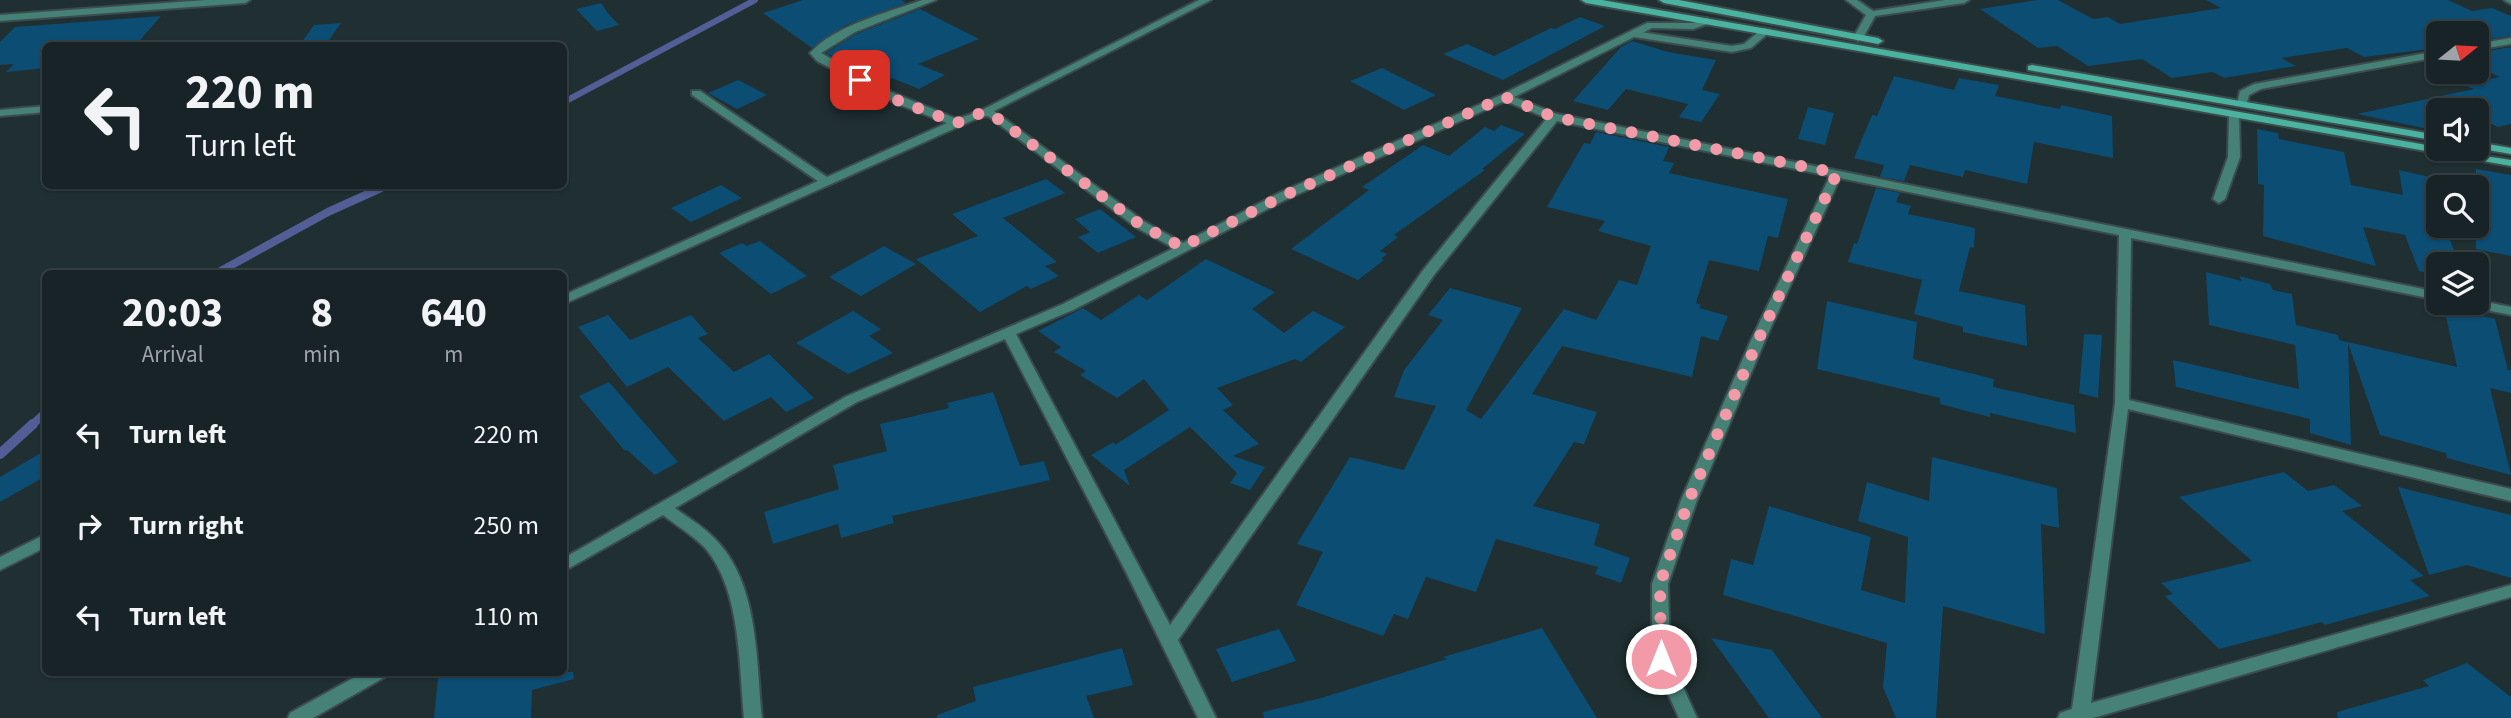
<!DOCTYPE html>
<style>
:root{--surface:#172326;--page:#202b2e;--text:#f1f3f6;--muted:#9ea4a7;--line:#364043}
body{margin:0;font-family:"Source Sans 3",sans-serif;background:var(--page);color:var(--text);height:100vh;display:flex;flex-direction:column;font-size:26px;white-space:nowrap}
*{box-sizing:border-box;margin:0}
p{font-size:23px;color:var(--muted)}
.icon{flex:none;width:38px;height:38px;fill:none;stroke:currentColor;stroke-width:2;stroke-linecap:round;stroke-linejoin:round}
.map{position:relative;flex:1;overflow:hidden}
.panel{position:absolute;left:42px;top:270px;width:525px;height:406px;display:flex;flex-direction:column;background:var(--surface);border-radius:10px;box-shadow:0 2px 5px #0004,0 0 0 2px var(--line)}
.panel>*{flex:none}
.banner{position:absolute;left:42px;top:42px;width:525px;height:147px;border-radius:10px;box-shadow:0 2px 5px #0004,0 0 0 2px var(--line);background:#172326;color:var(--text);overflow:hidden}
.needle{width:46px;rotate:72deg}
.controls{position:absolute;left:2426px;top:21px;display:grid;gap:14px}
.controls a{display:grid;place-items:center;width:63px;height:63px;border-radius:10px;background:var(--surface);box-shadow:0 2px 5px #0004,0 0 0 2px var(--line);font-size:35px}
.pin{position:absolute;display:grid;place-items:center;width:60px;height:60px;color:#fff;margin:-30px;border-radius:14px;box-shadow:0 4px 10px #0006}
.me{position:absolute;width:77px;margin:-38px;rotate:0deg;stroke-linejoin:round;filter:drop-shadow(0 0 5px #0008)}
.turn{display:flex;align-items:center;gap:24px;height:147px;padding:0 28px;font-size:32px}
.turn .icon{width:91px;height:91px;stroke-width:2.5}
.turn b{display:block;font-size:49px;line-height:60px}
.eta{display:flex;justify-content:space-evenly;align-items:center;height:119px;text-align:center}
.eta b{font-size:42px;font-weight:700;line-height:49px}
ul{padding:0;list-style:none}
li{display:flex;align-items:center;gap:21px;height:91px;padding:0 28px}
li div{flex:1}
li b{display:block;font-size:26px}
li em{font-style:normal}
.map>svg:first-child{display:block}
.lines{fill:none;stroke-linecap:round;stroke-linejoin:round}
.stream-far2{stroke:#525e95;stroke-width:6}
.stream-far1{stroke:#525e95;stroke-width:8}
.stream{stroke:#525e95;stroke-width:10}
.building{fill:#0c4d74}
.lane-casing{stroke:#3c4b4e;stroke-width:4}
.street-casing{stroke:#3c4b4e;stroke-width:4}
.secondary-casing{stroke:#3c4b4e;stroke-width:4}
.lane{fill:#458275;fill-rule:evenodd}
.street{fill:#458275;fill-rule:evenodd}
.secondary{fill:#4ab39f;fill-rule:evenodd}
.route{stroke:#f39aa9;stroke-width:12;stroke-dasharray:0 21.6}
</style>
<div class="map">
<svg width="2511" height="718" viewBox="0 0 2511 718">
<rect width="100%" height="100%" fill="#1f2f32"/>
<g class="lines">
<g class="stream-far2">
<path d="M564 102 755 0"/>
<path d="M377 190 386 186"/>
</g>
<g class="stream-far1">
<path d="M217 273 328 212 381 188"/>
<path d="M31 426 46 412"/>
</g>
<path class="stream" d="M0 454 33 424"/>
</g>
<g class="building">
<path d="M803 0H901L906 3 846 25 812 48 763 13Z"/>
<path d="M2038 0H2058L2093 19 2108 17 2120 24 2221 8 2206 0H2448L2472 11 2492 8 2511 16V36L2476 41V33H2438V48L2364 57 2347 48 2281 58 2296 66 2224 78 2213 72 2172 78 2142 59 2088 66 2057 46 2038 48 1980 9Z"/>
<path d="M601 3 608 13 619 25 597 31 576 9Z"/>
<path d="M920 9 979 39 918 64 945 75 919 89 892 78 886 81 826 53 856 34Z"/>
<path d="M161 16 135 46H46V68L6 72 14 64 0 65V42L15 27Z"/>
<path d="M1580 17 1605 26 1503 80 1443 54 1467 44 1494 56 1551 28 1555 29Z"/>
<path d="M341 23 325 46H299L314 25Z"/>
<path d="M1632 41 1668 52 1716 60 1702 90 1720 94 1701 122 1679 117 1688 104 1626 89 1608 110 1573 101 1621 47Z"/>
<path d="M2511 47V124L2498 127 2476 117V110H2463L2438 98V131L2357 114 2474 89 2464 85 2500 77 2476 66V53Z"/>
<path d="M1382 68 1436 95 1404 110 1350 81Z"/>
<path d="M1894 76 1954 90 1959 78 1999 85 1995 96 2060 109 2061 105 2112 116 2113 158 2034 142 2027 184 1965 170 1963 177 1910 165 1904 181 1880 177 1884 165 1854 158 1872 115 1877 116Z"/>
<path d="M738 80 767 95 737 109 708 93Z"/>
<path d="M1808 107 1834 113 1825 145 1798 139Z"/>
<path d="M1501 125 1525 134 1482 169 1485 170 1394 235 1398 237 1380 251 1387 254 1381 259 1384 260 1358 280 1291 249 1369 190 1362 187 1423 145 1449 156 1485 127 1494 131Z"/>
<path d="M2257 129 2278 133 2279 139 2344 152 2351 185 2403 195 2399 170 2438 179V226H2444L2460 264H2438V275L2419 271 2405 235 2363 227 2376 266 2263 236 2264 185 2258 184Z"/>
<path d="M1596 132 1669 147 1663 161 1674 163 1669 173 1788 199 1778 238 1768 236 1759 271 1709 260 1696 303 1701 305 1699 308 1728 316 1718 341 1701 336 1692 377 1562 346 1532 394 1597 412 1584 444 1574 442 1533 506 1600 524 1594 545 1630 558 1621 583 1595 574 1598 567 1496 539 1476 592 1426 577 1408 619 1394 614 1383 636 1296 605 1323 552 1297 544 1350 457 1404 470 1436 406 1394 397 1404 370 1443 320 1428 315 1450 288 1522 308 1466 410 1481 419 1564 309 1596 320 1619 280 1637 285 1651 246 1598 231 1605 221 1547 207 1584 143 1590 144Z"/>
<path d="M2476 169 2511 175V256L2476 249Z"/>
<path d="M1046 179 1065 193 1003 218 1057 262 1045 266 1059 276 1031 289 1027 286 980 312 916 259 978 236 952 214Z"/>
<path d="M721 185 742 198 691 222 671 208Z"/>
<path d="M1876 188 1900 193 1896 202 1911 206 1908 214 1975 228 1974 248 1970 247 1959 291 2025 305 2027 346 1963 332V327L1914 314 1922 280 1848 262 1854 243 1857 244Z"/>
<path d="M1100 209 1136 237 1098 253 1078 237 1090 232 1075 219Z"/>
<path d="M760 241 807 276 771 294 719 253 742 243 747 246Z"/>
<path d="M884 246 916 264 861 296 829 277Z"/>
<path d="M1206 259 1275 292 1252 309 1284 333 1313 311 1345 327 1301 362 1295 359 1217 388 1233 405 1223 410 1259 444 1233 456 1265 467 1250 490 1230 483 1237 473 1190 427 1124 470 1130 486 1091 455 1114 442 1115 445 1169 410 1144 379 1117 398 1080 375 1086 371 1054 352 1061 347 1038 331 1083 308 1101 320 1139 295 1147 300Z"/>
<path d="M2206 272 2242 281 2239 276 2270 284 2273 290 2292 294 2296 325 2338 335 2339 340 2457 367 2444 307 2495 319 2508 370H2511V393L2490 388 2511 475 2447 458 2446 453 2380 435 2348 343 2351 445 2310 433V419L2176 387 2173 360 2299 389 2295 345 2209 325Z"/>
<path d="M1827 301 1917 322 1913 359 1994 379 1993 387 2074 405 2076 433 1990 413V417L1940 404V398L1817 369Z"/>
<path d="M853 311 881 329 869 336 893 353 848 374 796 343Z"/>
<path d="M608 315 630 340 691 315 708 334 698 338 734 372 769 354 814 398 786 412 771 397 724 421 668 367 627 387 578 327Z"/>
<path d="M2084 334 2102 335 2098 398 2079 393Z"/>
<path d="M609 382 678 462 655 475 627 450 625 451 579 396Z"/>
<path d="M993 392 1020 466 1044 461 1050 480 892 516 894 523 841 538 838 524 773 544 764 512 839 489 833 465 887 451 880 424 949 408 947 403Z"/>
<path d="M46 450V476L0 502V477Z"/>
<path d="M1932 457 2057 488 2059 528 2041 524 2045 634 1943 606 1936 718H1896L1883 687 1887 643 1723 595 1731 559 1753 565 1769 506 1871 537 1861 590 1905 603 1908 537 1858 521 1867 482 1929 501Z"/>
<path d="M2284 472 2308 491 2334 485 2362 506 2342 511 2424 576 2410 580 2430 596 2325 625 2322 622 2219 649 2165 596 2173 594 2161 583 2252 561 2179 497Z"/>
<path d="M2398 487 2511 515V578L2467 565 2429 575Z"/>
<path d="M1542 628 1597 718H1264L1263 712 1321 698 1447 659 1443 657Z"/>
<path d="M1279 629 1296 661 1232 682 1216 649Z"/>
<path d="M1711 638 1772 650 1822 718H1769Z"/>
<path d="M1122 648 1133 685 1086 696 1094 718H937V715L976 701 973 687Z"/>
<path d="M2467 663 2511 697V718H2338L2337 712 2429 686 2423 680Z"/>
<path d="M459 672H573L574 679 532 690 531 718H434L438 678Z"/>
</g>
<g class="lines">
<g class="lane-casing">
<g id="lane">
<path d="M1763 28 1772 30 1751 48 1732 52 1634 37 1629 34 1634 31 1732 46 1744 44Z"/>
<path d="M2234 111 2239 114 2240 157 2225 199 2219 203 2213 199 2228 157 2229 114Z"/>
</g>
</g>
<g class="street-casing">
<g id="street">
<path d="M206 0H250L245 3 0 21V15Z"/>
<path d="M922 0H936L855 32 821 53 891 92 957 119 980 111 1199 0H1211L994 111 1145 222 1183 243 1279 193 1501 95 1647 23H1693L1707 18 1712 21 1710 23 1693 29 1652 28 1514 97 1557 114 2438 292V300L2131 238 2129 400 2511 489V501L2128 409 2091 703 2511 585V597L2093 718H2058L2060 713 2072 709 2115 403 2119 235 1840 178 1766 338 1697 500 1668 584 1670 658 1697 718H1679L1652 658V584L1681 500 1752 338 1830 176 1557 121 1434 275 1178 640 1216 718H1198L1126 572 1005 339 857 402 675 508C688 518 703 526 714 538 759 582 756 660 762 718H744C739 666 741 591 706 549 694 536 677 526 663 515L564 571V558L847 396 1063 304 1174 248 1137 228 988 116 980 117 564 304V295L818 181 692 95V91H700L827 177 947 123 900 105 817 61 810 53C835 25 887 13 922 0ZM1505 101 1547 118 1424 269 1170 625 1016 334 1073 310 1287 199Z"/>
<path d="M1846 0H1857L1873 11 1945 0H1969L1964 3 1875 16 1863 38 1858 41 1853 38 1866 15Z"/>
<path d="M2504 0H2511V4Z"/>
<path d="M2511 38V44L2476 50V44Z"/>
<path d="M2438 51V57L2261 89 2249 95 2246 106 2242 107 2237 104 2240 91 2254 84Z"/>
<path d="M46 106V112L0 116V110Z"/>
<path d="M2476 300 2511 307V315L2466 306 2464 303H2476Z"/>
<path d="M46 534V547L0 570V557Z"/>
<path d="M364 672H388L385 677 313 718H288L290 713Z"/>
</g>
</g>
<g class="secondary-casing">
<g id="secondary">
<path d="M1581 0H1602L2438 147V149L2511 160V166L1586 3Z"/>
<path d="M1659 0H1679L1878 38 1883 41 1878 44 1664 3Z"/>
<path d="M2032 65 2438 135V141L2028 70V66Z"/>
<path d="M2476 142 2511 148V154L2476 148Z"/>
</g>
</g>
<use href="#lane" class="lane"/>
<use href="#street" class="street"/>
<use href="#secondary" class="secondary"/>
</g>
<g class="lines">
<path class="route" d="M860 80 899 101 957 123 978 114 990 113 1141 225 1182 247 1283 196 1505 97 1554 117 1837 173 1759 338 1689 500 1660 584 1661 659"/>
</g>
</svg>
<div class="controls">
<a><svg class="needle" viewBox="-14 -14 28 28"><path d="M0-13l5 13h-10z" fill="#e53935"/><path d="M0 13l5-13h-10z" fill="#9ea4a7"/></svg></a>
<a><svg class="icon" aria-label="sound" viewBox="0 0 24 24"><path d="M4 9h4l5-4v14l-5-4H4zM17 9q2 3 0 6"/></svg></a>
<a><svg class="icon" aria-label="search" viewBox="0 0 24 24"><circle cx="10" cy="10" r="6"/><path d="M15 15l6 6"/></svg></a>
<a><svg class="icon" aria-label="layers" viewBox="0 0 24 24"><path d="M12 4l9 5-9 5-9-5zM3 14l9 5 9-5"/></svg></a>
</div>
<div class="pin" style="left:860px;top:80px;background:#d93025"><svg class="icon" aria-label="arrive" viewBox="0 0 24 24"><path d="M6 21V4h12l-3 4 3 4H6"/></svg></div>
<svg class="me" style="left:1661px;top:659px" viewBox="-20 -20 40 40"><circle r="17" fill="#f39aa9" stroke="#fff" stroke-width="3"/><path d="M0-11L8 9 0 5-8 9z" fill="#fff"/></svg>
<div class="banner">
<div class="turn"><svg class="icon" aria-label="left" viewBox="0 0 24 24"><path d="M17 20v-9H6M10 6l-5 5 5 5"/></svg><div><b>220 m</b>Turn left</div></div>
</div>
<section class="panel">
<div class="eta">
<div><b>20:03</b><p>Arrival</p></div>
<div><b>8</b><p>min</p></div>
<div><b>640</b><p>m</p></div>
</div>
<ul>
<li><svg class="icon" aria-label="left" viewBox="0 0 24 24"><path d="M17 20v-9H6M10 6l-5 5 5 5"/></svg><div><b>Turn left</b></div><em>220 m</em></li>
<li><svg class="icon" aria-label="right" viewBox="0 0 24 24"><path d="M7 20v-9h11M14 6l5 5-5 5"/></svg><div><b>Turn right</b></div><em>250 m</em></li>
<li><svg class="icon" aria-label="left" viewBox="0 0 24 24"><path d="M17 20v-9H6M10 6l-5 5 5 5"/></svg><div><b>Turn left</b></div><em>110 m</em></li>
</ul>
</section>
</div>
